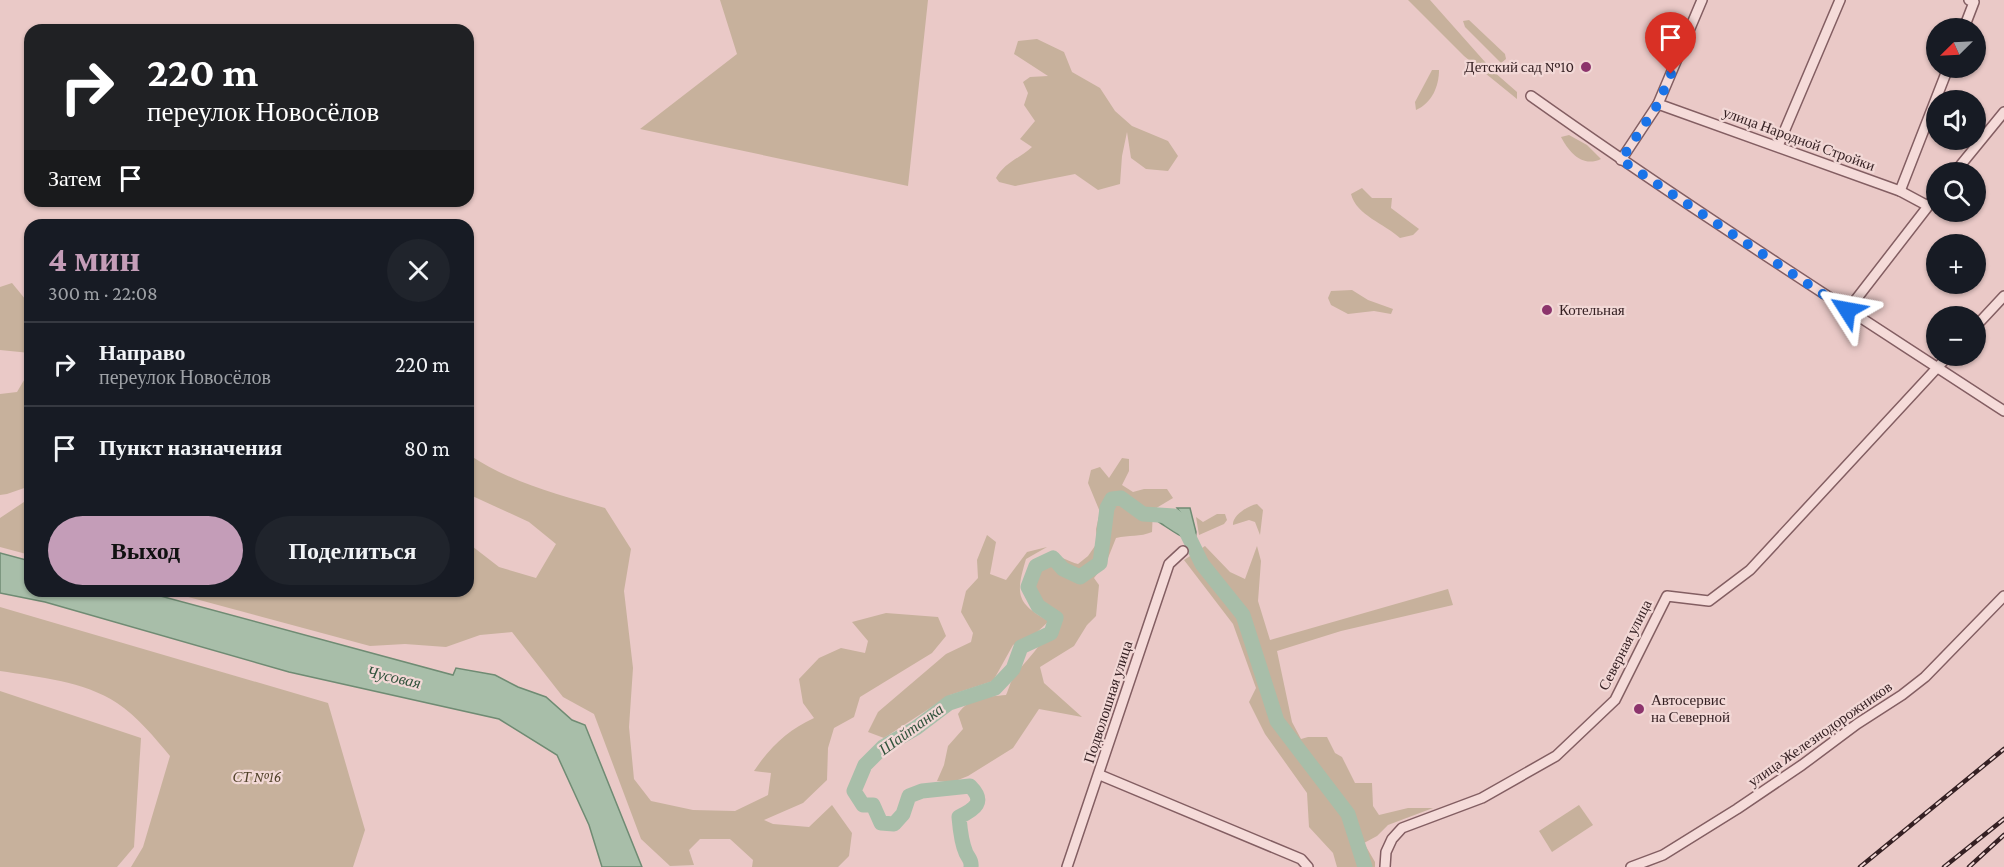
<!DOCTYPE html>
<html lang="ru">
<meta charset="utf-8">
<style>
:root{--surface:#171b24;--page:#20242c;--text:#f1f3f6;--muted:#9ea1a6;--line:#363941;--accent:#c49db8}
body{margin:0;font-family:"Crimson Pro",serif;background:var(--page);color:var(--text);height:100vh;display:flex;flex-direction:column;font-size:22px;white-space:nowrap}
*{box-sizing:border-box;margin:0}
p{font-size:20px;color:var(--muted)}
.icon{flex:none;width:33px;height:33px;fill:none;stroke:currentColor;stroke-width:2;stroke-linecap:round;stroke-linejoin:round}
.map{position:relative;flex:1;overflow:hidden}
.sheet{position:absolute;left:24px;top:219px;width:450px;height:378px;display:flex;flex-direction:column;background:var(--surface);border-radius:18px;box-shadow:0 2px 4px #0004}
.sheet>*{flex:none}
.banner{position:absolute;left:24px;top:24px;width:450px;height:183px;border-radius:18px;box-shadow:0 2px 4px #0004;background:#202124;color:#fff;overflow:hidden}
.needle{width:39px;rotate:246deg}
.fabs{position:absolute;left:1926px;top:18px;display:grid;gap:12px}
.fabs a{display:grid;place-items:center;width:60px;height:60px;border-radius:50%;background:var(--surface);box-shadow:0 2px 4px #0004;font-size:30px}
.pin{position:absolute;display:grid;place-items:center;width:51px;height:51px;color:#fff;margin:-62px -26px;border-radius:50% 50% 50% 0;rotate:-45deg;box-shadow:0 0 6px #0007}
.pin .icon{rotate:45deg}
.me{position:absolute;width:66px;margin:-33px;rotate:304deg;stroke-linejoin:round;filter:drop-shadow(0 0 4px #0008)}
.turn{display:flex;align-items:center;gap:21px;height:126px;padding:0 24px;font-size:27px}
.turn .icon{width:78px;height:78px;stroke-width:2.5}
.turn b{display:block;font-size:42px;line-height:51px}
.then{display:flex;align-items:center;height:57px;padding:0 24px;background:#0003;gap:12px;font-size:22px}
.round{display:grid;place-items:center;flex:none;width:63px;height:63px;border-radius:32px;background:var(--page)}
.overview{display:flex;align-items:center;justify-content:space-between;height:102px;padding:0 24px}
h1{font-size:36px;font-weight:700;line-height:45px;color:var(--accent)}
.primary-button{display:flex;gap:12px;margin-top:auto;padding:12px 24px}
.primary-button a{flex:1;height:69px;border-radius:36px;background:var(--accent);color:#111;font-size:24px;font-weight:700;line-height:69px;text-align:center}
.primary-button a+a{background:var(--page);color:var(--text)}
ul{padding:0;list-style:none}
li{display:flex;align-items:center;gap:18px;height:84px;padding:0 24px;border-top:2px solid var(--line)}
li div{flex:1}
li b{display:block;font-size:22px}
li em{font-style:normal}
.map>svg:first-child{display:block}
.green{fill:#c7b19c}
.water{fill:#a8bea9;stroke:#6f8b73;stroke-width:1.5}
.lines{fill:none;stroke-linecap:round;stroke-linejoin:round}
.river{stroke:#a8bea9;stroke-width:15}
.minor-casing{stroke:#835e62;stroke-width:12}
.minor{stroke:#f5dbd9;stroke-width:9}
.rail-casing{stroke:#352023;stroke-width:4.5}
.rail{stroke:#f2d8d6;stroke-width:2;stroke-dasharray:7;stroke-linecap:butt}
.route{stroke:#1a73e8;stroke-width:10;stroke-dasharray:0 18}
.poi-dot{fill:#8c346c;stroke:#f2d8d6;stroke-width:2}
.labels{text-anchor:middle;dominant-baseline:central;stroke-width:4.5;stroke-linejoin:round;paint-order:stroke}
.poi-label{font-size:15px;fill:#352023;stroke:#f2d8d6;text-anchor:start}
.street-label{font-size:15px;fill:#352023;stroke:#f2d8d6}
.park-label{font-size:15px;font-style:italic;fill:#504129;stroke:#f2d8d6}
.water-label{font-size:16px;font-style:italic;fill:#31533c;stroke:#f2d8d6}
</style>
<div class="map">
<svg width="2004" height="867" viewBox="0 0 2004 867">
<rect width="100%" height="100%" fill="#eac9c7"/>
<g class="green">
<path d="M720 0H928L908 186 640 129 737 54Z"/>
<path d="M1408 0H1430L1493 71 1517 92V99L1464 56Z"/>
<path d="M1469 20 1505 54 1506 59 1501 63 1465 27 1463 21Z"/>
<path d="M1037 39 1064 52 1072 72 1100 88 1115 111 1132 126 1168 141 1178 156 1168 171 1146 169 1131 158 1127 132 1122 156 1120 184 1098 190 1075 174 1015 186 999 182 996 178C1004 163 1020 158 1032 147L1020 139 1035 121 1024 105 1028 93 1023 82 1030 77 1048 76 1014 54 1018 41Z"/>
<path d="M1432 70H1439C1439 86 1432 103 1416 110L1415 102Z"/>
<path d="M1569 135 1587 145 1601 159C1582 168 1569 152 1561 137Z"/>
<path d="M1362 188 1372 198H1392L1391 208 1419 229 1413 235 1400 238C1385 224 1356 215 1351 194Z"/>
<path d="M12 283 30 305V353L0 350V287Z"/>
<path d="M1352 290 1368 300 1393 309 1391 314 1374 311 1348 314 1331 305 1328 298 1331 291Z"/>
<path d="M30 370V486L7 494 0 495V394L17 392Z"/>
<path d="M468 454C509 482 558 495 605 508L631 549 624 591 633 668 629 727 634 779 651 801 693 810 735 811 768 795 771 773 754 771C770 747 788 730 814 718L803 703 799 679 819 658 841 648 865 653 868 641 852 622 886 613 938 617 946 636 932 653 860 697 854 717 834 728 828 748 827 780 803 803 764 820 773 824 809 827 832 805 852 833 849 856 838 867H752L753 860 730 839H700L689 850 694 865 670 866 641 839 594 714 563 697 512 632 480 635 446 647 405 644 370 646 166 591H468V543L499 567 536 578 556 544 529 522 468 494Z"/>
<path d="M1122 458 1129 459V471L1122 485 1133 492 1144 489H1167L1173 498 1153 510 1152 532C1140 537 1129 535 1116 538L1106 563 1094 578 1099 585 1096 616 1087 625 1074 646 1040 667 1044 683 1082 717 1039 709 1013 748 968 776 953 782 937 781 944 765 948 746 963 729 958 714C970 696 987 697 1006 695 1009 689 1010 682 1014 677 1026 659 1048 642 1050 620 1027 606 1015 592 1032 567 1036 560 1039 557 1046 555 1057 553 1067 561 1078 564L1088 556 1097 543 1096 529 1100 512 1088 483 1091 470 1100 467 1109 478Z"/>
<path d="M30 498V555L0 547V518Z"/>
<path d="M1257 504 1263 510 1260 535 1255 522 1249 520 1233 525C1232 516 1247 506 1257 504Z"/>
<path d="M1217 514H1225L1227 520 1224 524 1199 535 1196 517 1203 522Z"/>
<path d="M987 535 996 542 990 574 1006 580 1027 552 1047 547 1026 559C1016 593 1015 603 1049 621L1034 635 1013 645 993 681 950 695 884 738 868 732 878 712 946 654 971 642 973 633 961 612 966 591 978 578 977 560Z"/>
<path d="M1205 546 1230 572 1245 579 1257 546 1261 561 1258 601 1270 640 1448 589 1453 605 1341 631 1277 651 1292 722 1301 739 1308 737H1327L1335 753 1342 757 1355 783H1372L1373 806 1379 815 1408 808H1433L1388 825 1377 836 1364 843 1375 862V867H1337L1333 853 1309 827 1307 793 1265 734 1249 702 1256 688 1233 624 1184 560Z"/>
<path d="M0 607 328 703 365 830 353 867H131L143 847 170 756C154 737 138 717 117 703 84 681 38 677 0 671Z"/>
<path d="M0 691 141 738 134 847 117 867H0Z"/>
<path d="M1579 805 1593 825 1552 852 1539 831Z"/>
</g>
<g class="water">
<path d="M1177 508H1190L1196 532 1195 542 1188 545 1185 538C1179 536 1152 518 1149 514L1180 512Z"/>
<path d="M0 553 30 561V591H142L453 675 456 668 495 675 518 687 546 697 572 720 585 725 642 867H602L589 825 557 755 499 719 289 672 45 602 0 593Z"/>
</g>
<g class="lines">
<path class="river" d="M971 867C972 860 969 859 966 853 961 842 960 829 959 817 975 809 986 802 970 786L922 791 909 796 903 814 894 824 881 823 873 805H863L854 791 865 765 883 747 916 728 949 703 995 688 1013 669 1021 647 1051 633 1056 618 1038 606 1028 587 1036 566 1053 558 1063 569 1080 577 1100 563 1107 508 1112 499 1121 498 1143 514 1174 516 1182 523 1202 564 1243 615 1277 721 1348 814 1365 867"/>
<g class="minor-casing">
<g id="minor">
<path d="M1964 28 1974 2 1969 0"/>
<path d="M1531 96C1686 206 1845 307 2004 411"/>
<path d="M1658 104 1900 191 1928 206"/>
<path d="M1778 146 1840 0"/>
<path d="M1621 160 1658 104 1702 0"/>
<path d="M1955 172 2004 112"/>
<path d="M1900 191 1948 68"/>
<path d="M1847 311 1936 196"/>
<path d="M1976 326 2004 296"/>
<path d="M1100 775 1301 859 1308 867"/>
<path d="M1067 867 1169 564 1183 551"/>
<path d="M1385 867 1386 852 1392 839 1402 828 1482 798 1556 756 1615 700 1667 596 1709 601 1750 570 1948 356"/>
<path d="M1631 867 1663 855 1737 809 1802 765 1857 724 1902 695 1925 677 2004 596"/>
</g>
</g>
<use href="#minor" class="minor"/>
<g class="rail-casing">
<g id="rail">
<path d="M1860 867 2004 749"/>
<path d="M1944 867 2004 819"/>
<path d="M1969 867 2004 835"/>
</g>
</g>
<use href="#rail" class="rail"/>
</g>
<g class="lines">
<path class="route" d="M1671 74 1658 104 1621 160 1847 310"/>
</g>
<g class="poi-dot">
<circle cx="1586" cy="67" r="6"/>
<circle cx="1547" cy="310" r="6"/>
<circle cx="1639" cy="709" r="6"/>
</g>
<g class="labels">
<g class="poi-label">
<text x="1574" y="67" text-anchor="end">Детский сад №10</text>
<text x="1559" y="310">Котельная</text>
<text x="1651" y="700">Автосервис<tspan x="1651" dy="17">на Северной</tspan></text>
</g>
<g class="street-label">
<text transform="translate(1799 139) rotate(20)">улица Народной Стройки</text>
<text transform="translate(1625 645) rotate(-63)">Северная улица</text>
<text transform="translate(1108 702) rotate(-72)">Подволошная улица</text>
<text transform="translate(1820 734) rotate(-35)">улица Железнодорожников</text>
</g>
<g class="park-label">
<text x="257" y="777">СТ №16</text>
</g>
<g class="water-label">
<text transform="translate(394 677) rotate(13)">Чусовая</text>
<text transform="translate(911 729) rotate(-36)">Шайтанка</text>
</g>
</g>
</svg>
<div class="fabs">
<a><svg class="needle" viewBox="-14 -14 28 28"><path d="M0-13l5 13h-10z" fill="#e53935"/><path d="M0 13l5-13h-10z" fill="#9ea1a6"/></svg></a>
<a><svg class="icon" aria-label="sound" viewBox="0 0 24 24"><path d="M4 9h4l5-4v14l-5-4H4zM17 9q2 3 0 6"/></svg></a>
<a><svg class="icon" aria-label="search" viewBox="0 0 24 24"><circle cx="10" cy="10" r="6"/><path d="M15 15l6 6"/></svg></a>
<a>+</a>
<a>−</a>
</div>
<div class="pin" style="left:1671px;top:74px;background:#d93025"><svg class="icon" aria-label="arrive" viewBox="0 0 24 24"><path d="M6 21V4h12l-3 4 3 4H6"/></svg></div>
<svg class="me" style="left:1847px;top:310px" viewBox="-20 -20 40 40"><path d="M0-17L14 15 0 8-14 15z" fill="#1a73e8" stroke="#fff" stroke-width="4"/></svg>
<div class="banner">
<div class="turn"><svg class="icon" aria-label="right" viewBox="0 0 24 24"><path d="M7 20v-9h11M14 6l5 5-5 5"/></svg><div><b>220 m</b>переулок Новосёлов</div></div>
<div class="then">Затем<svg class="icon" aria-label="arrive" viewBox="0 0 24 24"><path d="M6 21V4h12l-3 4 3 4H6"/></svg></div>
</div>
<section class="sheet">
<div class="overview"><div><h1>4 мин</h1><p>300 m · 22:08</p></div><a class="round"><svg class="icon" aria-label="close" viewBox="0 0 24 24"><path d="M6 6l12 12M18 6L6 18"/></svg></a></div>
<ul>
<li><svg class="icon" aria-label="right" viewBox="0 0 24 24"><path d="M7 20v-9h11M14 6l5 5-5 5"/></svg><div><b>Направо</b><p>переулок Новосёлов</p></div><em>220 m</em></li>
<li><svg class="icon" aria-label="arrive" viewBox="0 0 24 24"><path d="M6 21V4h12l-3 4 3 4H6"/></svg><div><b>Пункт назначения</b></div><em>80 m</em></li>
</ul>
<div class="primary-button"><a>Выход</a><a>Поделиться</a></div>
</section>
</div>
